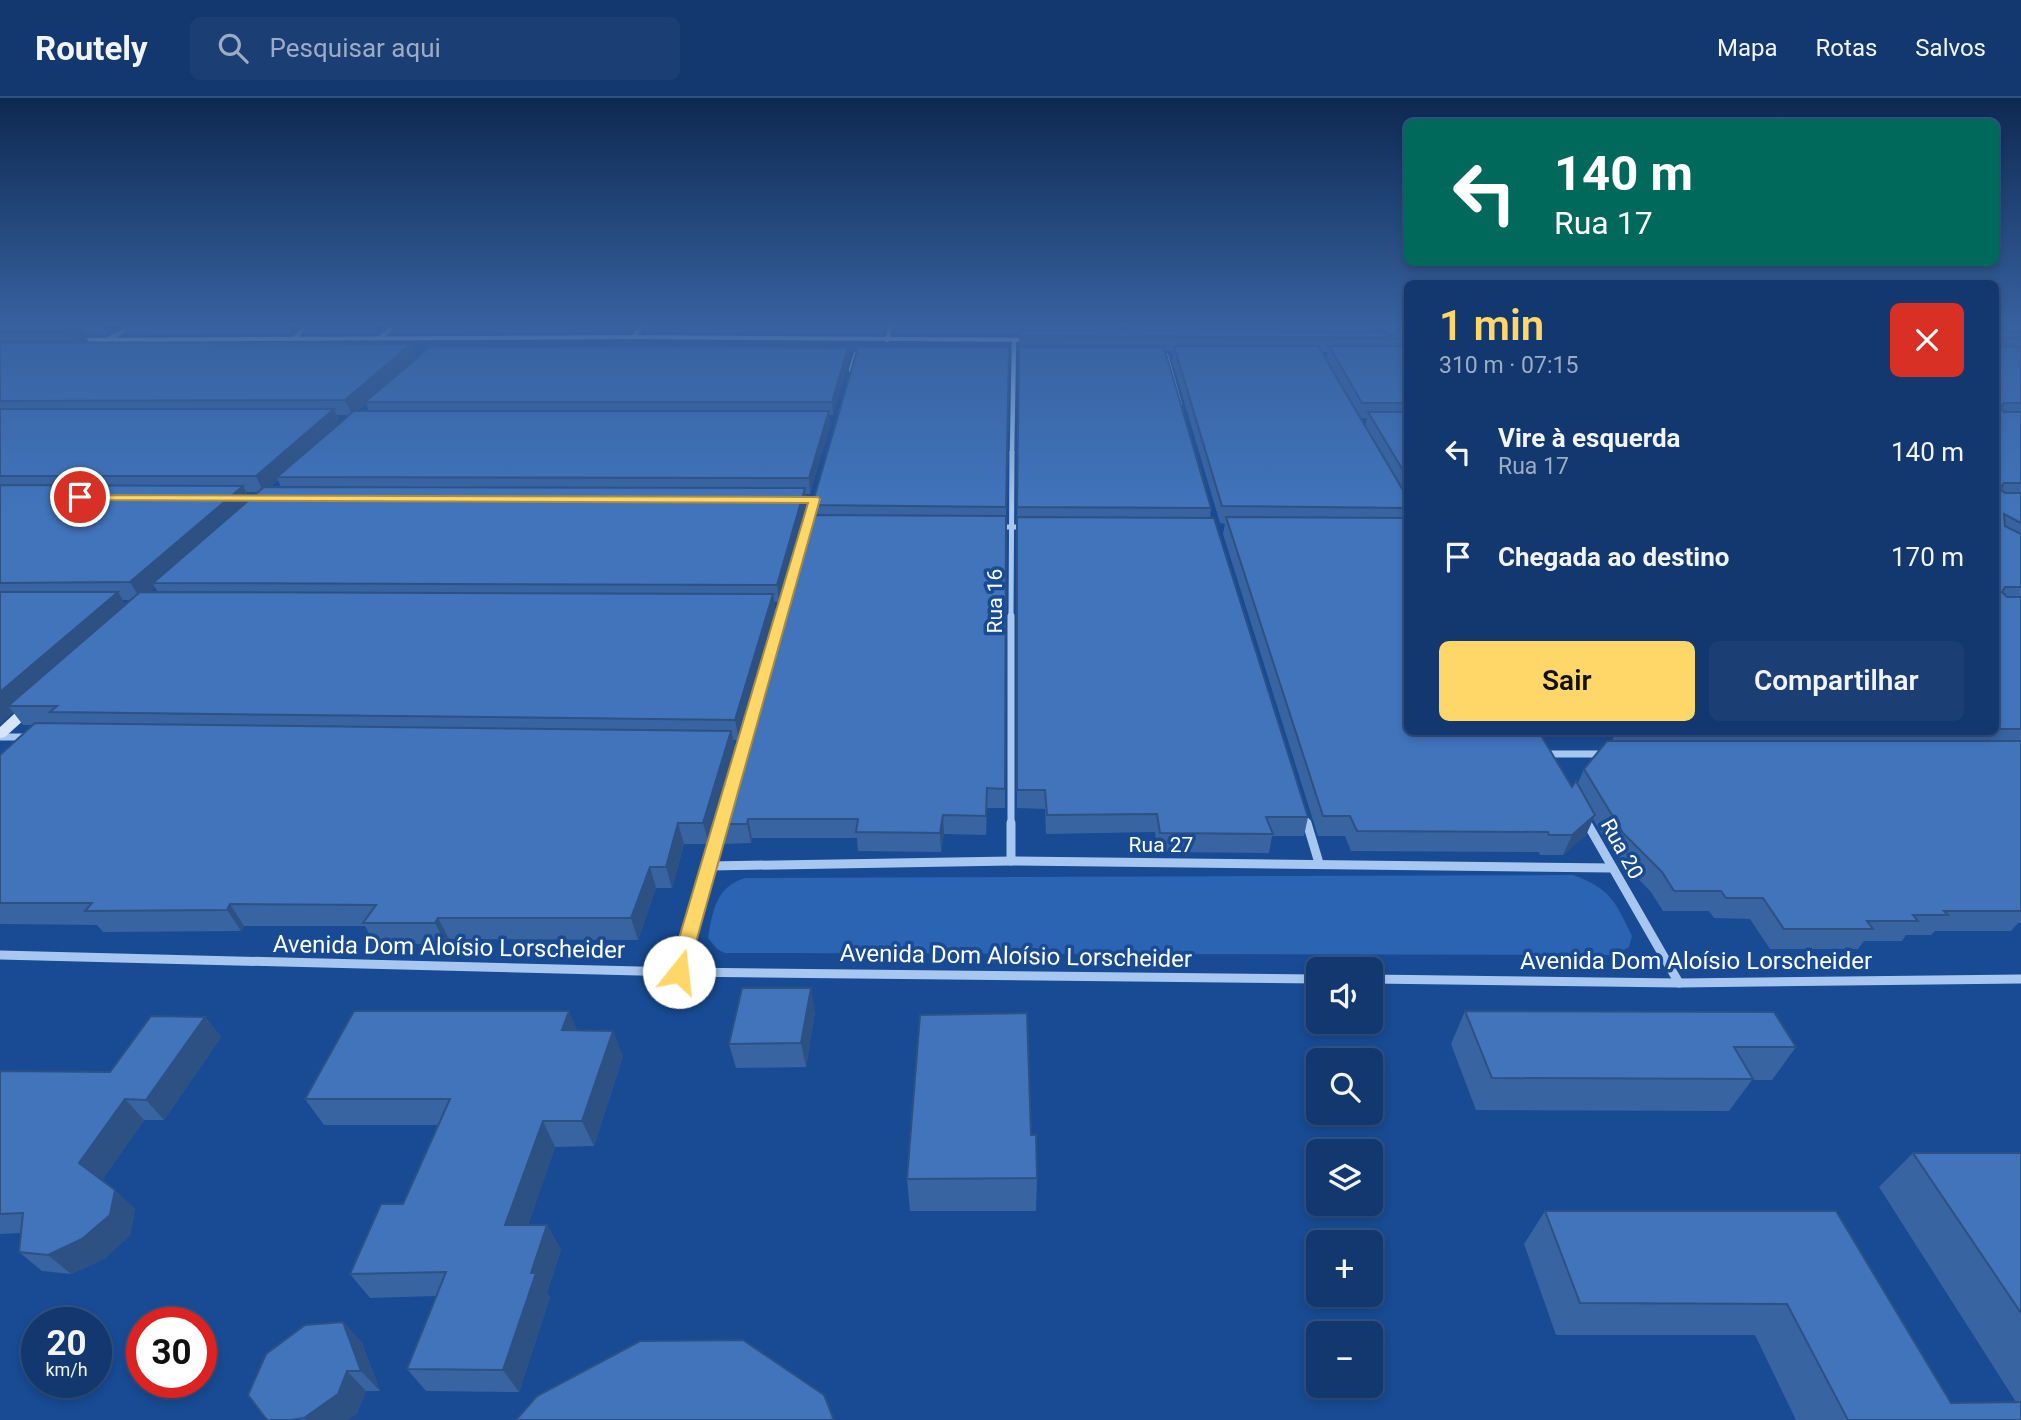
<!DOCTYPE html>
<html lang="pt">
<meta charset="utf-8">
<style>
:root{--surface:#12386f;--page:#1b3f74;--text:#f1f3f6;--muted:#9cacc3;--line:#315282;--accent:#ffd768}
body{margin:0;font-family:Roboto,sans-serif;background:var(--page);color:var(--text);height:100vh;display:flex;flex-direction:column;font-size:26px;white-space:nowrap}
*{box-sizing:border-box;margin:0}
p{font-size:23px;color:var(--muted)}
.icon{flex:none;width:38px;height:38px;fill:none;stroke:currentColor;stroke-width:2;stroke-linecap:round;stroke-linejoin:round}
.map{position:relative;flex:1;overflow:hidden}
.drawer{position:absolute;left:1404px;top:182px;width:595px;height:455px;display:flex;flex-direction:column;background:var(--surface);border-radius:10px;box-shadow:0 4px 10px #0003,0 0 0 2px var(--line)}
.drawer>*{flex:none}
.banner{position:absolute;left:1404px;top:21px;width:595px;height:147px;border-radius:10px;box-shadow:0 4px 10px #0003,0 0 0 2px var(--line);background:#00695c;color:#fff;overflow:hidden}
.controls{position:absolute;left:1306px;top:859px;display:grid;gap:14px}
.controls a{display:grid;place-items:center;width:77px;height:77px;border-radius:10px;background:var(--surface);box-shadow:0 4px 10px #0003,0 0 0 2px var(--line);font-size:35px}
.speed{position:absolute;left:21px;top:1209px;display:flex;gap:14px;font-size:35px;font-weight:700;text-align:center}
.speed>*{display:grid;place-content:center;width:91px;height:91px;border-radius:50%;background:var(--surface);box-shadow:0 4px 10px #0003,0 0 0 2px var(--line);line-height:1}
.speed small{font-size:18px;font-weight:400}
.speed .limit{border:10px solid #d22;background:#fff;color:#111}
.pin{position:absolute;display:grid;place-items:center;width:60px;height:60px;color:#fff;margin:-30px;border:4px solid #fff;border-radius:50%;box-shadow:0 2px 7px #0007}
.me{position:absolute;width:77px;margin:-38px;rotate:16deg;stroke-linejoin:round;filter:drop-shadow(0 0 5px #0008)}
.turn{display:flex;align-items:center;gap:24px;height:147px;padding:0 35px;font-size:32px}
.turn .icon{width:91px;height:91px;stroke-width:2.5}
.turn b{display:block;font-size:49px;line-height:60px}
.round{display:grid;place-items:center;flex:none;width:74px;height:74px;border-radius:10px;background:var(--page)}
.headline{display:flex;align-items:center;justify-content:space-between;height:119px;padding:0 35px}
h1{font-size:42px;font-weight:600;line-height:52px;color:var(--accent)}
.action{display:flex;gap:14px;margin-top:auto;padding:14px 35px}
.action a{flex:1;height:80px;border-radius:10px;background:var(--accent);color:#111;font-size:28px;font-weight:600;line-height:80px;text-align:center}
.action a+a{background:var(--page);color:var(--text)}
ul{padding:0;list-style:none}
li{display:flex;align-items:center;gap:21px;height:105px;padding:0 35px}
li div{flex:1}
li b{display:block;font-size:26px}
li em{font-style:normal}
header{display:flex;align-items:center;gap:42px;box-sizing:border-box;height:98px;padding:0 35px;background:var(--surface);border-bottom:2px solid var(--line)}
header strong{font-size:33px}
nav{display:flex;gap:38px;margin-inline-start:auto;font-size:24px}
.search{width:490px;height:63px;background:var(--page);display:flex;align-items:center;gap:18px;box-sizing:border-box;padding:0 24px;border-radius:10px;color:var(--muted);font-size:26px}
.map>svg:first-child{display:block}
.green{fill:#2b64b2}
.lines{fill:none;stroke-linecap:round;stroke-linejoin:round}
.street-far3{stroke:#a8c7f0;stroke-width:4.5}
.street-far2{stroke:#a8c7f0;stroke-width:5}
.street-far1{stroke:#a8c7f0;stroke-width:7}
.street{stroke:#a8c7f0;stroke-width:9}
.secondary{fill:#d6e5fb;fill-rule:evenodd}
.wall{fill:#3864a1;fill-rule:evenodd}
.shaded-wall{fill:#2e5183}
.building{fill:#4174bb;stroke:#2e5183;stroke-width:2}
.route{fill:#ffd768;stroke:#a68c44;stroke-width:2}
.labels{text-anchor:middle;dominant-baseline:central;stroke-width:7;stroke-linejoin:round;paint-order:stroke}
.street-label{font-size:21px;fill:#fff;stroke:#184b94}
.near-street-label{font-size:24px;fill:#fff;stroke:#184b94}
</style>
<header>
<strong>Routely</strong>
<div class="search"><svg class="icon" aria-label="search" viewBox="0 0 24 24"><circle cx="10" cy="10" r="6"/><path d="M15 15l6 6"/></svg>Pesquisar aqui</div>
<nav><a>Mapa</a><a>Rotas</a><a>Salvos</a></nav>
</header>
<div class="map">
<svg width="2021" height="1322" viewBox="0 0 2021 1322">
<rect width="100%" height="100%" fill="#184b94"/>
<path class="green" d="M1573 777C1611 791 1615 803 1632 838L1629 849 1615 857 725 855 717 851 708 840C713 812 716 789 745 780Z"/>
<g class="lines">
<g class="street-far3">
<path d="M381 239 398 226"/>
<path d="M633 239 644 226"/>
<path d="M295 240 308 226"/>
<path d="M887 242 891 226"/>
<path d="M94 249 136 226"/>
<path d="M1166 257 1180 307"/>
<path d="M851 272 856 256"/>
<path d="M1012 356 1014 242"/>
</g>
<g class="street-far2">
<path d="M1000 429H1027"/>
<path d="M1011 520 1012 354"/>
</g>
<g class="street-far1">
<path d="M1011 518V727"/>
<path d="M0 639H27"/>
<path d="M1550 656H1606"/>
<path d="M1304 717 1307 727"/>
<path d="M1586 723 1588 727"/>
<path d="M721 727 722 724"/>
</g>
<g class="street">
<path d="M1011 725V763"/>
<path d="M1307 725 1319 765"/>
<path d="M1587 725 1679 885"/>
<path d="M710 768 1011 763 1611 770"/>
<path d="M0 857 679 874 1318 881"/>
<path d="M679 874 722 725"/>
<path d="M1370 881 1679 885 2021 881"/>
</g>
<g class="secondary">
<path d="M633 237 1038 240 1042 242 1038 244 633 241 68 244 64 242 68 240Z"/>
<path d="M31 604 36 605 38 608 36 611 5 639 0 640V629L26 605Z"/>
</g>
</g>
<g class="wall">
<path d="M0 226H639L631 234 393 236 390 227 378 236H305L302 227 292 236 127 237 122 228 107 237H85L89 245 411 246 416 261H849L833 317H829L830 327 810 396H806L807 406 779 504H774L776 514 739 642H733L736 654 709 746H684L672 790H656L638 842 449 841 446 846H375L365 828H244L241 833 103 834 97 827 0 826V657L33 627H23L13 614 0 626ZM366 305 369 313H357ZM337 317H349L340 325ZM278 382 281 389H270ZM246 394H258L250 402ZM155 489 158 495 149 494ZM122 502H131L125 507Z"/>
<path d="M641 226H886L884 236 643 234Z"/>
<path d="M893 226H1122V232H1130L1129 226H1376L1374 233 1385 234 1379 226H1407V634L1572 689 1578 685 1584 671 1612 643 1616 634H1995V226H2021V825H2018L2011 833H1935L1931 837H1906L1902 843H1864L1858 851H1770L1750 821 1714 820 1709 813H1663L1651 794 1613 755 1593 721 1586 737 1563 757H1540L1539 754 1351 753 1345 738H1318L1223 436 1225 426 1220 425 1172 262 1173 253H1165L1211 410 1210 420 1308 719 1304 738H1272L1269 755 1157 754 1155 734 1046 736 1045 711 1017 710V435L1019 236H894ZM1321 254H1328L1326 262ZM1360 320H1367L1365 328Z"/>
<path d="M1009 249 1006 424 1005 710H987L986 737 944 736 941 754 858 753 857 740H752L751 745 723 746 719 726 813 417 812 407Z"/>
<path d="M1465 913 1796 949 1772 982H1752L1729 1013 1476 1012 1451 946Z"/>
<path d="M815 914 806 969 736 970 729 946Z"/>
<path d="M205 919 221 939 164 1022H144L102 1082 135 1111 130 1137 104 1161 71 1176 42 1173 19 1154 21 1135 0 1136V973L110 974Z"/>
<path d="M577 932 623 958 594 1048 555 1049 528 1127H547L561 1152 547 1194 550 1199 519 1294 426 1293 407 1271 436 1198 370 1200 350 1176 403 1106 438 1027H324L305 1001Z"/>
<path d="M1913 1055H2021V1322H1796L1755 1237H1556L1524 1146 1545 1113H1836L1951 1305 2016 1304 1879 1089Z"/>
<path d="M1037 1080 1036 1113H910L907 1081Z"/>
<path d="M343 1224 362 1245 380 1293H366L357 1315 348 1322H267Z"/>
</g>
<g class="shaded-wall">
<path d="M101 226H121L122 228 107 237Z"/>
<path d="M288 226H301L302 227 292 236Z"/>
<path d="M374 226H390V227L378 236Z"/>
<path d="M629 226H639L631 234Z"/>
<path d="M883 226H886L884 236Z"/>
<path d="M82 232 90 246 84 250 76 235Z"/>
<path d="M411 246 416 261 352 317 345 302Z"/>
<path d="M848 250 849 261 833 317 832 304Z"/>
<path d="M334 311 341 327 277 379 278 382 263 394 256 378Z"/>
<path d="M829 313 830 327 810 396 809 380Z"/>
<path d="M243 388 252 405 153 485 155 489 141 502 130 484Z"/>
<path d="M805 390 807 406 779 504 777 487Z"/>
<path d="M118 494 129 513 8 608 13 614 0 626V594Z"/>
<path d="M773 496 776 514 739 642 735 622Z"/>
<path d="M731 633 736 654 709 746 703 725Z"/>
<path d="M943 717 944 736 941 754 940 735Z"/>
<path d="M1595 717 1586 737 1563 757 1572 737Z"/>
<path d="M748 721 752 740 751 745 747 726Z"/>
<path d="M678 725 684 746 672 790 666 769Z"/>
<path d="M650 769 656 790 638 842 631 820Z"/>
<path d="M230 806 244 828 241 833 227 812Z"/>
<path d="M438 820 449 841 446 846 435 825Z"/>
<path d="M811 890 815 914 806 969 801 945Z"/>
<path d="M569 913 580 939 562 932Z"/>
<path d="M205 919 221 939 164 1022 146 1002Z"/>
<path d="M613 933 623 958 594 1048 582 1023Z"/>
<path d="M125 1001 144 1022 100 1085 79 1065Z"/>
<path d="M543 1023 555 1049 520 1151 505 1127Z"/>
<path d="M115 1092 135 1111 130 1137 104 1161 71 1176 48 1157Z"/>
<path d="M547 1127 561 1152 547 1194 550 1199 519 1294 503 1272 531 1175Z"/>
<path d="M343 1224 362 1245 380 1293 361 1273Z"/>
<path d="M347 1273 366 1293 357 1315 348 1322H307L304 1320Z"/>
</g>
<g class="building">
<path d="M1995 226H2003L2000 232 2003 234H2021V240H2003L2001 248 2021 249V305H2004L2000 309 2004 314H2021V385H2004L2000 391 2005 395H2021V425L2004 416 2005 428 2021 436V489H2005L2002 494 2007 499H2021V631H1995Z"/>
<path d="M82 232 76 235H0V233Z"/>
<path d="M1019 232 1383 234 1391 238 1397 234 1407 233V240L1019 238Z"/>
<path d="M0 244 411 246 345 302 0 303Z"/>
<path d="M1174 248H1318L1407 399V410L1222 408Z"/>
<path d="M1329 248H1407V305H1362Z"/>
<path d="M430 249 848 250 832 304H365Z"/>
<path d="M858 249H1009L1006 409 812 407Z"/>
<path d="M1019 249H1164L1211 410 1017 409Z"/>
<path d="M0 311H334L256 378H0Z"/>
<path d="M354 313H829L809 380 277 379Z"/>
<path d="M1368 314H1407V379Z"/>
<path d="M0 387 243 388 130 484 0 485Z"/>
<path d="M264 389 805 390 777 487 153 485Z"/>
<path d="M808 417 1006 418 1005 691 987 690 986 718 943 717 940 735 856 734 858 721H748L747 726H719Z"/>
<path d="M1017 419 1214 420 1308 719H1266L1273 736 1160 735 1157 716 1047 717 1045 692H1017Z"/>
<path d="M1226 419 1407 420V634H1539L1572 689 1576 683 1595 717 1572 737H1549L1548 734 1357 733 1350 718H1323Z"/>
<path d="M0 494H118L0 594Z"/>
<path d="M140 494 773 496 735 622 50 614 57 608H8Z"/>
<path d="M35 625 731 633 703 725H678L666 769H650L631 820H438L435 825H363L376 807 230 806 227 812 85 813 92 805H0V657Z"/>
<path d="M1607 643H2021V813H1944L1948 817H1913L1918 823H1867L1873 831H1784L1763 800H1726L1721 793H1674L1662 774 1623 735 1584 671Z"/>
<path d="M742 890H811L801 945 729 946Z"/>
<path d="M354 913H569L562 932 613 933 582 1023H543L505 1127H547L531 1175H536L503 1272 407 1271 446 1174 350 1176 381 1106H403L450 1001H305Z"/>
<path d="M1465 913 1774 914 1796 949H1734L1753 981 1492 980Z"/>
<path d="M1027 915 1031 1037H1036L1037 1080 907 1081 920 917Z"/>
<path d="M151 918 205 919 146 1002 125 1001 79 1065 115 1092 110 1117 82 1141 48 1157 19 1154 23 1115 0 1116V973L110 974Z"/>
<path d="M1913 1055H2021V1215Z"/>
<path d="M1545 1113H1836L1951 1305 2021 1304V1322H1848L1787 1206 1580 1205Z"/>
<path d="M343 1224 361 1273H347L338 1296 304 1320 291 1322H267L248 1297 266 1256 305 1227Z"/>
<path d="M743 1242 824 1297 834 1322H516L537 1298 640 1243Z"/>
</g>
<linearGradient id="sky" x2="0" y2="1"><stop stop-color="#0d2951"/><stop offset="0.55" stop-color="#37619f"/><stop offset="1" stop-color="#37619f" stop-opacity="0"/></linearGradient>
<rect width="2021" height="411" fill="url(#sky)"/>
<path class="route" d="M76 397 818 399 820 401 686 880 679 882 672 880 669 874 808 405 80 402 75 399Z"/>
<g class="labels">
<g class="street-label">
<text transform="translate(995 503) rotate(-90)">Rua 16</text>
<text x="1161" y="747">Rua 27</text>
<text transform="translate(1622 751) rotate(61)">Rua 20</text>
</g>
<g class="near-street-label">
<text transform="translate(449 849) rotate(1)">Avenida Dom Aloísio Lorscheider</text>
<text transform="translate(1016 858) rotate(1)">Avenida Dom Aloísio Lorscheider</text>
<text x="1696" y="863">Avenida Dom Aloísio Lorscheider</text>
</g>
</g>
</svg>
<div class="controls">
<a><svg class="icon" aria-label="sound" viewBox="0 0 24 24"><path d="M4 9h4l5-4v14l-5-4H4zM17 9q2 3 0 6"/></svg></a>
<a><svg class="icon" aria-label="search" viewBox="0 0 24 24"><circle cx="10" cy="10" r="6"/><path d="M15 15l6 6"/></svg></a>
<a><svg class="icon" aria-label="layers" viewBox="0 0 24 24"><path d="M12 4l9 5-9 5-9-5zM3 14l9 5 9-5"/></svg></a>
<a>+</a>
<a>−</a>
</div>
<div class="speed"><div>20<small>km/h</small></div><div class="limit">30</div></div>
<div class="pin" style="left:80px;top:399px;background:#d93025"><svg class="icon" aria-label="arrive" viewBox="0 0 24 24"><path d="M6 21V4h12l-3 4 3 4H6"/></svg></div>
<svg class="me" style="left:679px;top:874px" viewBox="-20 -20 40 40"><circle r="19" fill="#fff"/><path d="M0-13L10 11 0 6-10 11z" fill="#ffd768"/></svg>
<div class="banner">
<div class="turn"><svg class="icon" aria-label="left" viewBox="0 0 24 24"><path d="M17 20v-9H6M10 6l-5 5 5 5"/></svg><div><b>140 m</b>Rua 17</div></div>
</div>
<section class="drawer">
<div class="headline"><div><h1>1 min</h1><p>310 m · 07:15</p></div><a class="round" style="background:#d93025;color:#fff"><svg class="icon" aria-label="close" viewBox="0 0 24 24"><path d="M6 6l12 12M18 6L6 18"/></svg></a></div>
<ul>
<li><svg class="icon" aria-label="left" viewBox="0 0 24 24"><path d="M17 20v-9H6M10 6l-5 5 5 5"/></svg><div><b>Vire à esquerda</b><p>Rua 17</p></div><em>140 m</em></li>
<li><svg class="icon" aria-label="arrive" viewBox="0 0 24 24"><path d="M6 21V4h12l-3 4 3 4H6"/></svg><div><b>Chegada ao destino</b></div><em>170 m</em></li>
</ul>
<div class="action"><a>Sair</a><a>Compartilhar</a></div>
</section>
</div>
